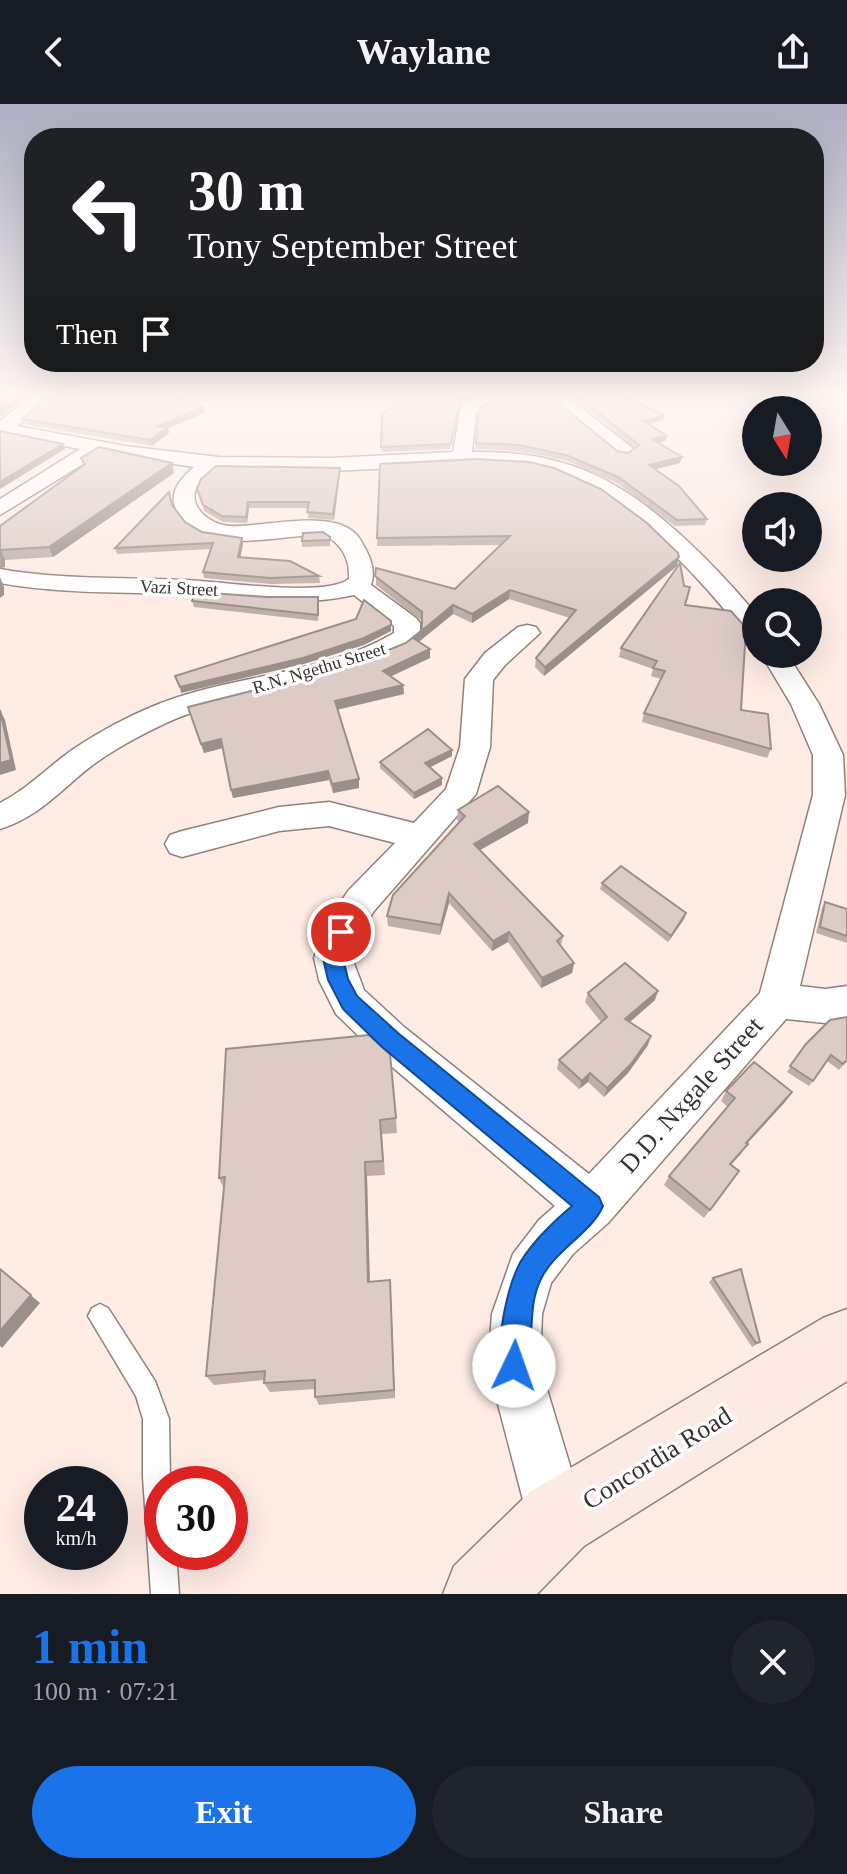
<!DOCTYPE html>
<meta charset="utf-8">
<style>
:root{--surface:#171b24;--page:#20242c;--text:#f1f3f6;--muted:#9ea1a6;--accent:#1a73e8}
body{margin:0;font-family:"Times New Roman",serif;background:var(--page);color:var(--text);height:100vh;display:flex;flex-direction:column;font-size:30px;white-space:nowrap}
*{box-sizing:border-box;margin:0}
p{font-size:26px;color:var(--muted)}
.icon{flex:none;width:44px;height:44px;fill:none;stroke:currentColor;stroke-width:2;stroke-linecap:round;stroke-linejoin:round}
.map{position:relative;height:1490px;overflow:hidden}
.drawer{display:flex;flex-direction:column;background:var(--surface);flex:1}
.drawer>*{flex:none}
.hud{position:absolute;left:24px;top:24px;width:800px;height:244px;border-radius:32px;box-shadow:0 8px 32px #0002;background:#202124;color:#fff;overflow:hidden}
.needle{width:52px;rotate:169deg}
.controls{position:absolute;left:742px;top:292px;display:grid;gap:16px}
.controls a{display:grid;place-items:center;width:80px;height:80px;border-radius:50%;background:var(--surface);box-shadow:0 8px 32px #0002;font-size:40px}
.speed{position:absolute;left:24px;top:1362px;display:flex;gap:16px;font-size:40px;font-weight:700;text-align:center}
.speed>*{display:grid;place-content:center;width:104px;height:104px;border-radius:50%;background:var(--surface);box-shadow:0 8px 32px #0002;line-height:1}
.speed small{font-size:20px;font-weight:400}
.speed .limit{border:12px solid #d22;background:#fff;color:#111}
.pin{position:absolute;display:grid;place-items:center;width:68px;height:68px;color:#fff;margin:-34px;border:4px solid #fff;border-radius:50%;box-shadow:0 2px 8px #0007}
.me{position:absolute;width:88px;margin:-44px;rotate:3deg;stroke-linejoin:round;filter:drop-shadow(0 0 6px #0008)}
.turn{display:flex;align-items:center;gap:28px;height:168px;padding:0 32px;font-size:36px}
.turn .icon{width:104px;height:104px;stroke-width:2.5}
.turn b{display:block;font-size:56px;line-height:68px}
.then{display:flex;align-items:center;height:76px;padding:0 32px;background:#0003;gap:16px;font-size:30px}
.round{display:grid;place-items:center;flex:none;width:84px;height:84px;border-radius:42px;background:var(--page)}
.summary{display:flex;align-items:center;justify-content:space-between;height:136px;padding:0 32px}
h1{font-size:48px;font-weight:800;line-height:60px;color:var(--accent)}
.cta{display:flex;gap:16px;margin-top:auto;padding:16px 32px}
.cta a{flex:1;height:92px;border-radius:48px;background:var(--accent);color:#fff;font-size:32px;font-weight:800;line-height:92px;text-align:center}
.cta a+a{background:var(--page);color:var(--text)}
header{display:flex;justify-content:space-between;align-items:center;height:104px;padding:0 32px;background:var(--surface);font-size:36px;font-weight:800}
.map>svg:first-child{display:block}
.lines{fill:none;stroke-linecap:round;stroke-linejoin:round}
.lane-casing{stroke:#90817b;stroke-width:3}
.street-casing{stroke:#90817b;stroke-width:3}
.secondary-casing{stroke:#90817b;stroke-width:3}
.lane{fill:#fff;fill-rule:evenodd}
.street{fill:#fff;fill-rule:evenodd}
.secondary{fill:#fbebe4;fill-rule:evenodd}
.wall{fill:#beafaa}
.shaded-wall{fill:#9b8f8b}
.building{fill:#ddccc6;stroke:#9b8f8b;stroke-width:2}
.route{fill:#1a73e8;stroke:#114b97;stroke-width:2}
.labels{text-anchor:middle;dominant-baseline:central;stroke-width:7;stroke-linejoin:round;paint-order:stroke}
.far-street-label{font-size:18px;fill:#37302e;stroke:#fefefe}
.near-street-label{font-size:26px;fill:#37302e;stroke:#fefefe}
</style>
<header><svg class="icon" aria-label="back" viewBox="0 0 24 24"><path d="M15 5l-7 7 7 7"/></svg>Waylane<svg class="icon" aria-label="share" viewBox="0 0 24 24"><path d="M12 15V3M7 8l5-5 5 5M5 13v7h14v-7"/></svg></header>
<div class="map">
<svg width="847" height="1490" viewBox="0 0 847 1490">
<rect width="100%" height="100%" fill="#feece5"/>
<g class="lines">
<g class="lane-casing">
<path id="lane" d="M100 1200 108 1204 155 1277 169 1315 170 1380H162V1448H176L179 1490H151L143 1373V1315L136 1292 88 1212 92 1204Z"/>
</g>
<g class="street-casing">
<g id="street">
<path d="M33 292 52 293 17 322 125 342 219 353 330 354 453 348 461 303 480 292H502L476 309 472 348C513 347 556 353 593 370 652 396 715 461 756 510V535L747 533C705 480 639 406 578 378 514 349 441 362 374 365 322 368 269 368 216 365 210 370 203 375 198 381 185 402 211 421 229 422 263 424 330 404 356 430 360 434 363 441 366 446 372 457 375 469 371 481L416 514 420 519V532C395 568 238 593 191 609 161 619 109 647 85 667 57 690 36 714 0 725V699C25 686 42 669 64 652 86 635 123 615 149 604 227 570 320 573 394 529V522L354 491C296 504 241 493 183 490 121 488 61 490 0 479V465C61 476 123 473 185 476 219 477 324 494 349 475 350 455 342 440 324 431 278 429 203 457 176 405 168 388 182 373 194 363L101 349 0 411V395L80 345 0 330V317Z"/>
<path d="M546 292H566L635 346 625 352 618 350Z"/>
<path d="M527 521 536 523 540 529 505 561 493 576 490 643 476 690 374 807 358 831 352 854 364 886 404 923 589 1070 760 889 813 691V651L791 600 761 550H787L819 600 843 651 845 691 800 882 825 885 847 882V916L825 919 786 915 608 1119 573 1150 551 1179 542 1210 540 1262 586 1415 578 1436 557 1444 536 1436 528 1415 488 1262 492 1210 513 1150 539 1116 555 1102 376 949 336 910 319 876 314 854 328 817 348 787 395 739 329 722 279 727 182 753 170 749 165 740 170 731 182 727 279 703 329 698 414 719 446 685 460 643 465 575 485 549 518 523Z"/>
</g>
</g>
<g class="secondary-casing">
<path id="secondary" d="M847 1205V1277L584 1442 537 1490H443L454 1462 530 1388 823 1214Z"/>
</g>
<use href="#lane" class="lane"/>
<use href="#street" class="street"/>
<use href="#secondary" class="secondary"/>
</g>
<g class="wall">
<path d="M409 292H474L460 300 450 345 381 348 382 309Z"/>
<path d="M571 292H623L664 311 663 316 650 320 667 332 665 337 658 339 680 359 655 365 707 415 705 421 675 422 617 379 565 356 519 347 475 345 479 305 617 347 628 349 635 344Z"/>
<path d="M203 303 204 309 168 324 169 329 152 342 24 320 22 315Z"/>
<path d="M81 354 174 369 53 453 5 456V463L0 464V422L83 362Z"/>
<path d="M380 360 677 462 544 572 535 563 536 554 570 514 509 495 472 519 453 510 419 538 430 545V554L391 572 403 581 404 590 337 606 359 684 333 689 329 676 233 694 223 644 204 649 188 603 349 562 406 539 422 526V517L376 481V464L455 485 501 441 377 442Z"/>
<path d="M340 369 334 416 308 414V404H249L247 419 223 418 204 407 197 384Z"/>
<path d="M172 401 185 418 202 428 242 434 243 440 240 454 319 472 320 479 271 480 204 474 203 468 211 445 117 450 115 444Z"/>
<path d="M330 433V442L302 443V437Z"/>
<path d="M192 497 319 499 318 517 194 503Z"/>
<path d="M685 501 741 606 771 645 767 654 642 618 644 609 661 575 651 572 653 565 619 553 621 544Z"/>
<path d="M452 646V652L430 663 442 681 414 695 380 664V658Z"/>
<path d="M458 706 528 719 480 746 563 832 561 842 574 859 572 869 541 884 508 838 492 847 449 799 440 831 388 822 387 812 459 718 457 716Z"/>
<path d="M602 779 686 809 684 815 668 838 600 785Z"/>
<path d="M825 798 847 805V839L816 829 822 804Z"/>
<path d="M588 889 655 896 629 918 648 941 628 969 604 993 588 978 579 985 557 965 559 956 601 918 585 898Z"/>
<path d="M806 940 847 957 839 966 827 957 809 982 787 968Z"/>
<path d="M226 945 396 1014 397 1029 382 1030 385 1071 367 1072 370 1178 390 1176 395 1294 319 1301 315 1293V1285L270 1288 264 1279V1276L214 1281 206 1272 224 1085 219 1074Z"/>
<path d="M726 987 792 988 785 998 747 1040 741 1050 731 1061 739 1067 704 1114 664 1081 669 1072 728 1003 721 997Z"/>
<path d="M713 1174 760 1238 756 1241 752 1243 709 1178Z"/>
</g>
<g class="shaded-wall">
<path d="M19 292H28L0 313V306Z"/>
<path d="M465 292H474L460 300 450 345 460 295Z"/>
<path d="M203 303 204 309 168 324 169 329 152 342 150 336 156 323Z"/>
<path d="M664 311 663 316 643 322 644 317Z"/>
<path d="M667 332 665 337 651 340 652 335Z"/>
<path d="M63 340 65 345 0 385V378Z"/>
<path d="M682 353 680 359 648 367 649 361Z"/>
<path d="M172 359 174 369 53 453 49 443Z"/>
<path d="M340 364V369L334 416 333 410Z"/>
<path d="M248 398 249 404 247 419 246 413Z"/>
<path d="M242 434 243 440 239 460 238 453Z"/>
<path d="M1 446 5 456V463L0 464Z"/>
<path d="M679 453 677 462 544 572 545 563Z"/>
<path d="M0 473 4 483V491L0 494Z"/>
<path d="M510 486 509 495 472 519V510Z"/>
<path d="M453 501V510L413 542V534Z"/>
<path d="M391 521V527L364 541 304 560 181 589 180 583Z"/>
<path d="M430 545V554L383 576V567Z"/>
<path d="M403 581 404 590 335 606V597Z"/>
<path d="M0 606 5 616 16 666 0 671Z"/>
<path d="M221 635 223 644 204 649 201 640Z"/>
<path d="M452 646V652L425 666V659Z"/>
<path d="M328 667 329 676 233 694 231 686Z"/>
<path d="M442 674V681L414 695V689Z"/>
<path d="M359 675V684L333 689 332 680Z"/>
<path d="M529 708 528 719 473 750 474 740Z"/>
<path d="M449 789V799L440 831 441 821Z"/>
<path d="M686 809 684 815 668 838 671 832Z"/>
<path d="M509 828 508 838 492 847 493 837Z"/>
<path d="M574 859 572 869 541 884 542 874Z"/>
<path d="M658 887 655 896 622 925 625 915Z"/>
<path d="M651 932 648 941 628 969 604 993 607 984Z"/>
<path d="M590 969 588 978 579 985 582 977Z"/>
<path d="M792 988 785 998 739 1048 746 1039Z"/>
<path d="M365 1058 367 1072 370 1189 368 1178Z"/>
<path d="M0 1165 40 1199 2 1244 0 1242Z"/>
<path d="M390 1176 391 1188 395 1294 394 1286Z"/>
</g>
<g class="building">
<path d="M0 292H19L0 306Z"/>
<path d="M49 292H172L203 303 156 323H168L150 336 22 315Z"/>
<path d="M409 292H465L460 295 451 340 381 343 382 309Z"/>
<path d="M500 292H550L617 347 628 349 639 341 578 292H623L664 311 644 317 667 332 652 335 682 353 649 361 679 382 707 415 677 416 618 373 566 351 519 341 476 339 479 305Z"/>
<path d="M0 327 63 340 0 378Z"/>
<path d="M99 343 172 359 49 443 1 446 0 453V422L85 360 81 354Z"/>
<path d="M477 355 529 358 554 364 601 385 647 419 678 449 679 453 545 563 536 554 576 506 510 486 472 510 453 501 413 534 430 545 383 567 403 581 335 597 359 675 332 680 328 667 231 686 221 635 201 640 188 603 349 562 406 539 422 526V508L375 472 376 464 455 485 510 432 377 434 380 360Z"/>
<path d="M216 362 340 364 333 410 307 408 309 398H248L246 413 222 412 203 401 197 384 201 375Z"/>
<path d="M169 388 172 401 185 418 202 428 242 434 238 453 290 457 319 472 270 474 203 468 213 439 115 444Z"/>
<path d="M323 428 330 433V436L302 437 303 429Z"/>
<path d="M680 459 684 482 690 483 685 501 731 507 746 524 741 606 768 610 771 645 644 609 665 567 653 564 657 557 621 544Z"/>
<path d="M196 488 267 493H318V511L192 497Z"/>
<path d="M364 496 391 517V521L364 534 303 554 180 583 175 572 356 515Z"/>
<path d="M0 606 11 656 0 659Z"/>
<path d="M428 625 452 646 425 659 442 674 414 689 380 658Z"/>
<path d="M498 682 529 708 474 740 563 832 557 837 574 859 542 874 509 828 493 837 449 789 441 821 387 812 393 791 465 712 458 706Z"/>
<path d="M621 762 686 809 671 832 602 779Z"/>
<path d="M825 798 847 805V832L820 823Z"/>
<path d="M625 859 658 887 625 915 651 932 631 960 607 984 590 969 582 977 559 956 607 913 588 889Z"/>
<path d="M847 913V956L843 960 831 951 813 977 790 962 806 940 830 916Z"/>
<path d="M369 931 390 950 396 1014 380 1016 383 1057 365 1058 368 1178 390 1176 394 1286 315 1293V1276L264 1279 265 1267 206 1272 225 1073 219 1074 226 945Z"/>
<path d="M754 958 792 988 746 1039 748 1040 730 1060 739 1067 710 1106 669 1072 735 994 726 987Z"/>
<path d="M0 1165 31 1191 0 1227Z"/>
<path d="M741 1165 760 1238 756 1239 713 1174Z"/>
</g>
<linearGradient id="sky" x2="0" y2="1"><stop stop-color="#acaec1"/><stop offset="0.58" stop-color="#fff6f3"/><stop offset="1" stop-color="#fff6f3" stop-opacity="0"/></linearGradient>
<rect width="847" height="501" fill="url(#sky)"/>
<path class="route" d="M341 820 348 822 351 828 343 854 348 875 357 892 398 929 599 1093 603 1102C592 1128 556 1146 542 1173 525 1204 537 1241 524 1272L514 1276 504 1272C493 1246 507 1182 521 1157 534 1136 553 1118 572 1102L382 943 343 905 328 876 323 854 334 822Z"/>
<g class="labels">
<g class="far-street-label">
<text transform="translate(179 484) rotate(3)">Vazi Street</text>
<text transform="translate(319 564) rotate(-17)">R.N. Ngethu Street</text>
</g>
<g class="near-street-label">
<text transform="translate(691 991) rotate(-48)">D.D. Nxgale Street</text>
<text transform="translate(657 1354) rotate(-32)">Concordia Road</text>
</g>
</g>
</svg>
<div class="controls">
<a><svg class="needle" viewBox="-14 -14 28 28"><path d="M0-13l5 13h-10z" fill="#e53935"/><path d="M0 13l5-13h-10z" fill="#9ea1a6"/></svg></a>
<a><svg class="icon" aria-label="sound" viewBox="0 0 24 24"><path d="M4 9h4l5-4v14l-5-4H4zM17 9q2 3 0 6"/></svg></a>
<a><svg class="icon" aria-label="search" viewBox="0 0 24 24"><circle cx="10" cy="10" r="6"/><path d="M15 15l6 6"/></svg></a>
</div>
<div class="speed"><div>24<small>km/h</small></div><div class="limit">30</div></div>
<div class="pin" style="left:341px;top:828px;background:#d93025"><svg class="icon" aria-label="arrive" viewBox="0 0 24 24"><path d="M6 21V4h12l-3 4 3 4H6"/></svg></div>
<svg class="me" style="left:514px;top:1262px" viewBox="-20 -20 40 40"><circle r="19" fill="#fff"/><path d="M0-13L10 11 0 6-10 11z" fill="#1a73e8"/></svg>
<div class="hud">
<div class="turn"><svg class="icon" aria-label="left" viewBox="0 0 24 24"><path d="M17 20v-9H6M10 6l-5 5 5 5"/></svg><div><b>30 m</b>Tony September Street</div></div>
<div class="then">Then<svg class="icon" aria-label="arrive" viewBox="0 0 24 24"><path d="M6 21V4h12l-3 4 3 4H6"/></svg></div>
</div>
</div>
<section class="drawer">
<div class="summary"><div><h1>1 min</h1><p>100 m · 07:21</p></div><a class="round"><svg class="icon" aria-label="close" viewBox="0 0 24 24"><path d="M6 6l12 12M18 6L6 18"/></svg></a></div>
<div class="cta"><a>Exit</a><a>Share</a></div>
</section>
